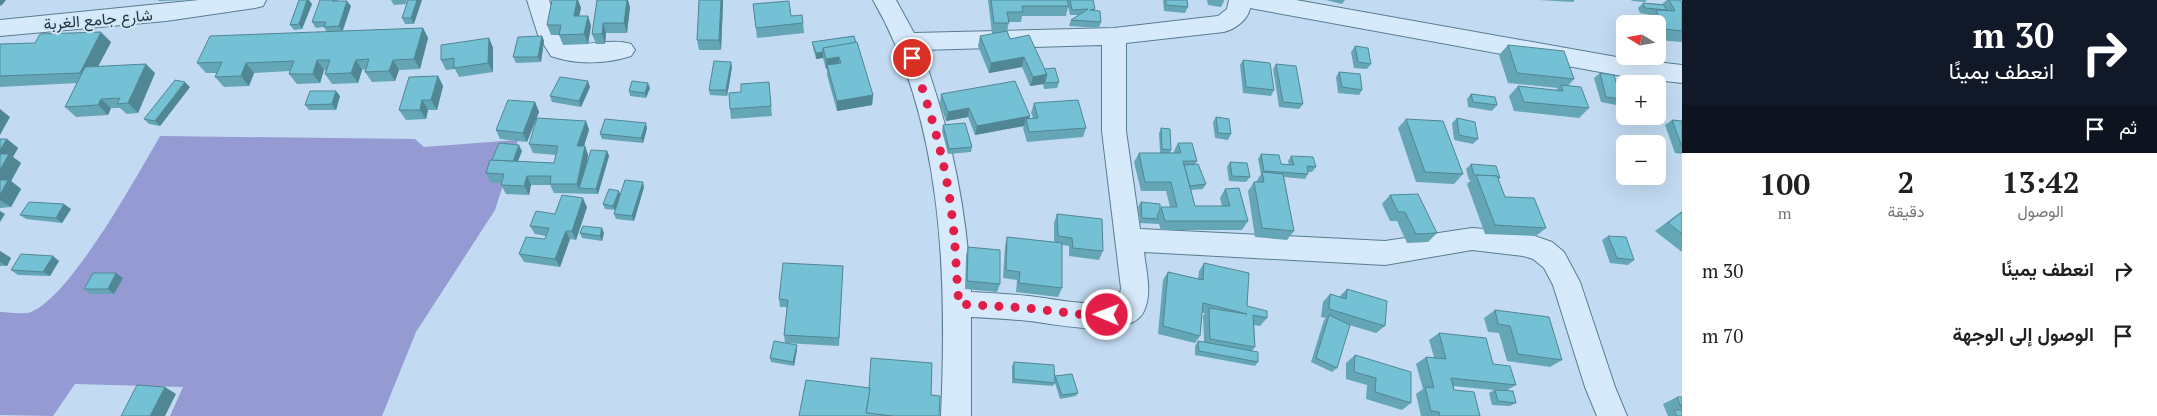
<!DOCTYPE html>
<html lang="ar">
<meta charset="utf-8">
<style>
:root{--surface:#fff;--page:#f2f2f2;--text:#202124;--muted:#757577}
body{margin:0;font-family:"PT Serif",Vazirmatn,serif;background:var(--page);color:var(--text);direction:rtl;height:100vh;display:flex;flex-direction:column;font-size:19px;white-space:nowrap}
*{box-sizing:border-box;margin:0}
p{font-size:16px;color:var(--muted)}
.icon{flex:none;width:28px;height:28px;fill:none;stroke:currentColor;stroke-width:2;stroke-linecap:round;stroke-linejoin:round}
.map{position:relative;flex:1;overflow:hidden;direction:ltr}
.sheet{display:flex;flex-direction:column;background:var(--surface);width:475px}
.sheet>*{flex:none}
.top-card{background:#111827;color:#fff;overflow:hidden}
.needle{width:32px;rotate:281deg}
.tools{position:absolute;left:1616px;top:15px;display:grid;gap:10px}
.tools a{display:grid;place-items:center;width:50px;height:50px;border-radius:8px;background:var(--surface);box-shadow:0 5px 20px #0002;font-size:25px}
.pin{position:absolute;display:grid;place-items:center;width:42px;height:42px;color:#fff;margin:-21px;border:2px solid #fff;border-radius:50%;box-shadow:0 1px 5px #0007}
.me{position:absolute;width:55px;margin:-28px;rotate:271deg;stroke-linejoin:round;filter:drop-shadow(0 0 4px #0008)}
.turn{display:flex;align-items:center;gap:18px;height:105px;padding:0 20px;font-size:22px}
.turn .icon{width:65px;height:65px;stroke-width:2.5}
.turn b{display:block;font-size:35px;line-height:42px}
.then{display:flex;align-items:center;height:48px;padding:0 20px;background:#0003;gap:10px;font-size:19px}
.eta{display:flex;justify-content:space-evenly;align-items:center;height:85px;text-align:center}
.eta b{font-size:30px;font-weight:800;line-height:35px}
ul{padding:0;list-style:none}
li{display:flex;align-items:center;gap:15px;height:65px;padding:0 20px}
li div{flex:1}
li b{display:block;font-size:19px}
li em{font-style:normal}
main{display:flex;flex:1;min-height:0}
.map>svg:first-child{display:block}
.green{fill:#959ad2}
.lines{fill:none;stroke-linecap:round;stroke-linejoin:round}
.minor-casing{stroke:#577d8f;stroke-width:2}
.minor{fill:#d7eafc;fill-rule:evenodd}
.wall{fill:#64a5b6}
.shaded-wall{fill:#518694}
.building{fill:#74c0d4;stroke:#518694}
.route{stroke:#e11d48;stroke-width:9;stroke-dasharray:0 16.2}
.labels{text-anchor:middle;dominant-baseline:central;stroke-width:4;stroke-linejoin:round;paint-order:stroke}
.street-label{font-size:16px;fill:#1d343d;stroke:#d3e6f9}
</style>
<main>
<section class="sheet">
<div class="top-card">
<div class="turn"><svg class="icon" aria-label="right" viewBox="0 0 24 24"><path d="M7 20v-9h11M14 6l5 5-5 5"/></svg><div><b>30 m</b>انعطف يمينًا</div></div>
<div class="then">ثم<svg class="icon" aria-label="arrive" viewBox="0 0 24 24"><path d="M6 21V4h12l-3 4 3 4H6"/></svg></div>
</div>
<div class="eta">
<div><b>13:42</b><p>الوصول</p></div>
<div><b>2</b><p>دقيقة</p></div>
<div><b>100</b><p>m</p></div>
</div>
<ul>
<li><svg class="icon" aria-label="right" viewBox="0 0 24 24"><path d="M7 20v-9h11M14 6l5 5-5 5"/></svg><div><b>انعطف يمينًا</b></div><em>30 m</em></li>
<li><svg class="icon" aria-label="arrive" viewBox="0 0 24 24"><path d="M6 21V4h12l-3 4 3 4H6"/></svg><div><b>الوصول إلى الوجهة</b></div><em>70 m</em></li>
</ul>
</section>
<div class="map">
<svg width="1682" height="416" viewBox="0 0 1682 416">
<rect width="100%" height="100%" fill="#c2dbf2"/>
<path class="green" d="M160 136 415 139 424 147 518 140 495 210 416 332 382 416H170L183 387 75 384 53 416 0 415V312C9 312 23 315 31 312 71 296 137 176 160 136Z"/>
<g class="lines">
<g class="minor-casing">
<g id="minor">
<path d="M199 0H266L263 6 255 8 166 21 0 36V20Z"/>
<path d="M527 0H549L561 35 567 43C588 47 611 38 631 44L635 50 631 56C606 64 576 65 551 56L538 35Z"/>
<path d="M873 0H896L914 33 1114 28 1218 16 1227 9 1229 0H1296L1622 58 1682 65V83L1622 76 1250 8C1248 20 1235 29 1224 32L1126 43V131L1140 229 1385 241 1472 228 1523 232 1552 242 1564 252 1580 282 1615 387 1627 416H1597L1585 387 1553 285 1544 268 1533 259 1523 256 1472 250 1385 265 1144 252C1146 271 1153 295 1143 313 1127 340 1055 324 1029 321 1010 319 991 318 971 317V416H941C947 278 944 123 873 0ZM1102 45V131L1121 288 1119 299C1100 310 1051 298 1028 296 1009 294 990 293 971 292 967 209 950 127 921 50Z"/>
</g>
</g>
<use href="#minor" class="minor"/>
</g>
<g class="wall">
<path d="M158 0H193L159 1Z"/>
<path d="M320 0H338V1L351 6 343 31 423 28 428 38 420 69 399 70 395 81 372 82 365 72 366 69 362 70 358 83 332 84 325 74 326 70H324L320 83 297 84 289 74 290 71 254 73 249 86 224 87 215 77 217 73H206L197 63 327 32 324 27 316 28 312 22Z"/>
<path d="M391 0H407L406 4 394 5Z"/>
<path d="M408 0 414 24H405L402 18Z"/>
<path d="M552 0H578L581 8 579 16H588L591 26 588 44 563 45 559 35H551L547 25Z"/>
<path d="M597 0 630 7 627 33H606L605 44H596L592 34Z"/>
<path d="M699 0H723V3L721 50H699L697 40Z"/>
<path d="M988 0H1093L1094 10 1101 22 1099 28 1069 26 1071 20 1079 15H1070L1068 7 1066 16H1022L1021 22H1009L1007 31 1010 39 1059 82 1057 88 1044 89 1043 84 1030 86 1022 67 989 73 978 46 980 36 999 33H992Z"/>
<path d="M1163 0H1187L1188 7 1185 13 1164 11Z"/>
<path d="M1207 0H1224V1L1221 7 1208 5Z"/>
<path d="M1326 0H1345L1342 4Z"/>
<path d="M1539 0H1575L1573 2Z"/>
<path d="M1631 0H1647L1645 2 1632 1Z"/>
<path d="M1667 0H1680L1682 3V42L1658 40V24H1648L1646 20 1651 15 1640 13 1638 8 1643 3 1662 4Z"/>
<path d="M312 4 302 29 294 30 290 25Z"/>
<path d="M753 4 791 16 803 23 804 33 757 38Z"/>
<path d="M542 36 544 41 541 62 516 63 513 57Z"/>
<path d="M854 36 873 95 872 105 837 111 827 75V69H826L823 58 816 59 813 47 812 42Z"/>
<path d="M489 38 493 48V72L459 77 455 69 446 70 441 60Z"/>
<path d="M111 42 98 66 155 73 138 113 127 114 120 108H111L108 115 76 117 65 107 77 83 0 87V44Z"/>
<path d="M1508 45 1574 79 1568 86 1589 108 1579 118 1514 111 1509 96 1518 86 1556 90 1558 88 1508 83 1499 55Z"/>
<path d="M1355 46 1371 64 1367 69 1354 68 1351 52Z"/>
<path d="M1243 60 1274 90 1271 96 1243 93 1240 65Z"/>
<path d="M1276 64 1303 104 1299 109 1279 107 1273 69Z"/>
<path d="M732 67 727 96 710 95 709 90Z"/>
<path d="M1339 72 1362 90 1359 95 1338 93 1336 77Z"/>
<path d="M1600 73 1621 99 1616 105 1601 102 1594 78Z"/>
<path d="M438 76 443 86 437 110H428L426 119 406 120 399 110Z"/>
<path d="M769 82 772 116 731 119 730 109 741 92Z"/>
<path d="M190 87 160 126 149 124 144 119Z"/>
<path d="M590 87 581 107 552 102 550 96Z"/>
<path d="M650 88 646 98 630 96 629 91Z"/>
<path d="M941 94 1030 118H1033L1031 113 1034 103 1086 128 1083 137 1027 142 1023 128 1024 126 975 135 968 117 946 121 940 104Z"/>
<path d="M1471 94 1497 105 1492 111 1468 107 1467 99Z"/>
<path d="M340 96 336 110H309L305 105Z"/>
<path d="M535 102 539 112 527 142 500 139 496 130Z"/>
<path d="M1216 117 1231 134 1228 140 1215 138 1213 122Z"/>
<path d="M1457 118 1478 139 1473 144 1454 140 1452 123Z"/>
<path d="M1406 119 1463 174 1454 184 1416 182 1398 128Z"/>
<path d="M1672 120 1682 121V154L1675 153 1665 125Z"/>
<path d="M586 121 589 130 584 146H585L588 155 587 162 607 151 609 156 598 194 554 193 550 185H531L529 195 506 194 501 185 502 183H491L486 173 492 160 522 151 518 161 554 163 556 155 533 153 529 144Z"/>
<path d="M943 125 972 147 971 152 948 154 942 131Z"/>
<path d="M647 128 643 143 602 139 600 134Z"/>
<path d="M1161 128 1171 150 1170 153H1173L1178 143 1197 161 1195 164 1206 184 1203 189 1191 190 1195 206H1222L1220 198 1225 189 1248 221 1242 230H1161L1159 224 1140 223 1138 207 1141 202 1160 209 1161 207H1170L1166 191H1141L1134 162 1139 153H1160L1159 133Z"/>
<path d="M0 139H7L18 148 13 157 21 163 11 181 21 189 11 207 0 208Z"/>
<path d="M1261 154 1281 164 1289 165 1288 161 1291 156 1316 167 1312 172H1308V174L1305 179 1284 177 1294 231 1287 240 1255 237 1248 191 1254 182H1256L1261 174 1258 159Z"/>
<path d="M1230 162 1250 177 1246 182 1229 181 1227 167Z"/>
<path d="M1471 164 1500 178 1498 179 1505 197 1546 228 1536 236 1485 234 1467 184 1471 180H1469L1466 169Z"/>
<path d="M644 187 634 221 616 219 614 214 615 210 605 209 603 204 620 194Z"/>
<path d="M1390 195 1437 233 1428 242 1407 243 1397 221H1390L1382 204Z"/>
<path d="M587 207 576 240 570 239 560 267 524 262 519 254 545 239 546 236 535 234 530 226 555 214Z"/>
<path d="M71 209 62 223 26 219 20 215Z"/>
<path d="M1682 211V252L1655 231Z"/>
<path d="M1057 214 1103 251 1099 260 1069 256V246L1062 245V288L1058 297 1016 292 1017 280 1003 278 1005 246 1007 237 1054 242V223Z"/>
<path d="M580 233H604L602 241 582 238Z"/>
<path d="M1608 236 1634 260 1628 265 1610 263 1602 240Z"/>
<path d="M968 247 1000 284 997 292 965 289 966 256Z"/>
<path d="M0 251 11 258 7 266H0Z"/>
<path d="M59 261 50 276 18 275 11 270Z"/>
<path d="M1204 263 1247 306 1267 318 1260 326 1254 325 1255 347 1252 351 1258 362 1255 366 1195 355V346L1198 341 1204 342 1203 316 1205 313H1202L1200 336 1195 343 1158 334 1163 280 1168 272 1198 279 1199 271Z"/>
<path d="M843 266 839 346 785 343 784 335 787 307H780L779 299Z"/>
<path d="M123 278 114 294H91L84 289Z"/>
<path d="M1347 289 1385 326 1376 333 1349 325 1337 368 1332 372 1311 362 1324 320 1326 318 1321 317 1323 302 1330 294 1339 297Z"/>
<path d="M1495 310 1562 360 1550 367 1507 361 1499 333 1488 332 1484 318Z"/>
<path d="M1439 333 1493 364 1516 385 1506 391 1516 403 1510 406 1492 405 1489 393 1494 390 1453 386 1454 390 1480 416H1421L1416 394 1423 389 1416 364 1426 357H1434L1429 340Z"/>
<path d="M797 349 794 366 771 362 770 358Z"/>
<path d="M1355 355 1411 403 1402 410 1366 399 1367 385 1346 379V363Z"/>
<path d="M1014 362 1055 377V376L1078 393 1076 396 1060 399 1055 383 1053 386 1012 383V366Z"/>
<path d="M1677 397H1682V416H1668L1663 404Z"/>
</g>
<g class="shaded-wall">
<path d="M0 0H6L1 6 0 5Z"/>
<path d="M307 0H309L312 4 302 29 299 24Z"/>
<path d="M417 0H422L414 24 411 18Z"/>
<path d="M577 0H578L581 8 577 26 574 16Z"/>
<path d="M627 0H628L630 7 627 33 624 23Z"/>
<path d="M721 0H723V3L721 50 719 40Z"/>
<path d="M347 1 351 6 342 31 339 26Z"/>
<path d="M588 16 591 26 588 44 584 34Z"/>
<path d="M603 23 606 33 605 44 602 34Z"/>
<path d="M423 28 428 38 420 69 414 59Z"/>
<path d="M101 32 111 42 90 82 80 73Z"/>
<path d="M542 36 544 41 541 62 538 57Z"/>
<path d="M489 38 493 48V72L488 63Z"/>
<path d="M823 52V58L816 59V53Z"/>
<path d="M839 57V67L827 65V69H826V59Z"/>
<path d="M1024 57 1022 67 989 73 991 63Z"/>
<path d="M317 60 324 70 320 83 313 74Z"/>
<path d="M356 60 362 70 358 83 351 73Z"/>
<path d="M393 60 399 70 395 81 389 71Z"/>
<path d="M731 62 732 67 727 96 726 90Z"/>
<path d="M246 63 254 73 249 86 241 76Z"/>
<path d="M146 64 155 73 138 113 128 103Z"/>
<path d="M1047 74 1044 84 1030 86 1033 77Z"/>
<path d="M438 76 443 86 437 110 431 100Z"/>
<path d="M588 81 590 87 581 107 579 101Z"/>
<path d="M185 82 190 87 160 126 155 121Z"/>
<path d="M648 83 650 88 646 98 645 93Z"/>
<path d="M336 91 340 96 336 110 332 104Z"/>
<path d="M873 95 872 105 837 111V101Z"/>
<path d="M101 99 111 108 108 115 98 105Z"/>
<path d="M422 100 428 110 426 119 420 110Z"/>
<path d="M535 102 539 112 527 142 523 133Z"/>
<path d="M969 108 968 117 946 121 948 112Z"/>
<path d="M0 109 10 117 0 135Z"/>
<path d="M1030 116 1028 126 1026 119 1024 126 975 135 977 126Z"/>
<path d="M586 121 589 130 581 155 577 146Z"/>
<path d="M646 123 647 128 643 143 641 138Z"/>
<path d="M7 139 18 148 13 157 21 163 11 181 21 189 11 207 0 200V150Z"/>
<path d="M519 145 522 151 515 168 513 163Z"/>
<path d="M585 146 588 155 582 188H579L577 184Z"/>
<path d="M607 151 609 156 598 194 596 189Z"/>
<path d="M527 176 531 185 529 195 524 186Z"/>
<path d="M643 182 644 187 634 221 632 216Z"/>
<path d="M619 191 621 196 615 210 613 206Z"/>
<path d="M583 198 587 207 576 240 572 231Z"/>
<path d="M64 204 71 209 62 223 56 218Z"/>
<path d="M0 211 5 214 0 222Z"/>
<path d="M602 228 604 233 602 241 600 236Z"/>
<path d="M566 231 570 239 560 267 555 259Z"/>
<path d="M0 251 11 258 7 266 0 262Z"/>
<path d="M53 256 59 261 50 276 43 272Z"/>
<path d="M116 273 123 278 114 294 108 289Z"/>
<path d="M797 345V349L794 366 793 362Z"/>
<path d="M165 387 176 394 165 416H150Z"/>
</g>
<g class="building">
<path d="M299 0H307L299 24 290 25Z"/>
<path d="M320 0H333L332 1H347L339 26 324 27 326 22H312Z"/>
<path d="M408 0H417L411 18H402Z"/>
<path d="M552 0H577L574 16H588L584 34 559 35 561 25H547Z"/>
<path d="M597 0H627L624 23H603L602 34H592Z"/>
<path d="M699 0H721L719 40H697Z"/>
<path d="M991 0H1067L1069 6H1022L1023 12H1007L1009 23H994Z"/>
<path d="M1070 0H1093L1095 9 1090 10 1100 11 1101 22 1071 20 1088 9 1072 10Z"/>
<path d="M1166 0H1187L1188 7 1166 5Z"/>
<path d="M1669 0H1680L1682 3V31L1665 29 1656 10 1675 11Z"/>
<path d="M789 1 791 16 802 15 803 23 756 28 753 4Z"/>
<path d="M1643 3 1664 5 1667 10 1645 8Z"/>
<path d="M423 28 414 59 393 60 389 71 365 72 369 59 356 60 351 73 325 74 330 60H317L313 74H289L294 61 246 63 241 76 215 77 222 62 197 63 210 36Z"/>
<path d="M1007 31 1010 39 1029 35 1047 74 1033 77 1024 57 991 63 980 36Z"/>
<path d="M101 32 80 73 0 76V44L35 43 40 34Z"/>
<path d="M542 36 538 57H513L518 37Z"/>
<path d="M854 36 856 43 823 48V52L816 53 812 42Z"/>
<path d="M489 38 488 63 454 68V58L441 60V45Z"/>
<path d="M857 42 873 95 837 101 827 65 841 63 839 57 826 59 823 48Z"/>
<path d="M1508 45 1564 51 1574 79 1517 73Z"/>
<path d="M1355 46 1368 48 1371 64 1358 62Z"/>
<path d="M1243 60 1270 63 1274 90 1246 87Z"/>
<path d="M714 61 731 62 726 90H709Z"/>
<path d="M146 64 128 103 117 104 120 98 101 99 98 105 65 107 85 67Z"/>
<path d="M1276 64 1296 66 1303 104 1283 102Z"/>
<path d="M1055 68 1059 82 1045 83V82L1047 74 1044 69Z"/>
<path d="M1339 72 1360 74 1362 90 1342 87Z"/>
<path d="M1600 73 1614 75 1621 99 1606 97Z"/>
<path d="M438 76 431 100H422L420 110H399L409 77Z"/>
<path d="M560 77 588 81 579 101 550 96Z"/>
<path d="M175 80 185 82 155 121 144 119Z"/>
<path d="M632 81 648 83 645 93 629 91Z"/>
<path d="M1015 81 1030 116 977 126 969 108 948 112 941 94Z"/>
<path d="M769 82 771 106 730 109 729 93 741 92V84Z"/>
<path d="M1561 85 1581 87 1589 108 1524 102 1518 86 1563 91Z"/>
<path d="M310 91H336L332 104 305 105Z"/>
<path d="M1471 94 1495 97 1497 105 1473 102Z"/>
<path d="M508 100 535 102 523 133 496 130Z"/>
<path d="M1078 100 1086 128 1029 132 1026 119 1038 118 1034 103Z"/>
<path d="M1216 117 1229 119 1231 134 1218 133Z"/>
<path d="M537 118 586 121 577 146H585L577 184H550L551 176H527L524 186 501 185 504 174 486 173 490 160 554 163 558 146 529 144Z"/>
<path d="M1457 118 1475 122 1478 139 1459 135Z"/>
<path d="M605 119 646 123 641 138 600 134Z"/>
<path d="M1406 119 1443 121 1463 174 1425 172Z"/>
<path d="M1672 120 1682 121V147Z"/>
<path d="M965 123 972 147 949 149 943 125Z"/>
<path d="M1161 128 1170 129 1171 150 1162 149Z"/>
<path d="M0 139H7L0 150Z"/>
<path d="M499 143 519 145 513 161 492 160Z"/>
<path d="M1178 143H1192L1197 161H1183L1195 206H1230L1225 189 1239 188 1248 221H1165L1161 207H1177L1171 182H1145L1139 153H1181Z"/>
<path d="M591 150 607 151 596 189 579 188Z"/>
<path d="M0 154H9L0 170Z"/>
<path d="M1261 154 1279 155 1281 164 1294 165 1291 156 1313 157 1316 167 1307 166 1308 174 1264 171Z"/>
<path d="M1230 162 1247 163 1250 177 1232 176Z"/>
<path d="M1198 164 1206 184 1190 186 1184 165Z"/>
<path d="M1471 164 1496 166 1500 178 1498 177 1497 176 1474 175Z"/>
<path d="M1262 172 1283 174 1294 231 1262 228 1254 182H1264Z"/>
<path d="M1476 175 1497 176 1505 197 1534 198 1546 228 1495 225Z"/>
<path d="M0 180H8L0 195Z"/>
<path d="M625 180 643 182 632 216 614 214Z"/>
<path d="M609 189 619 191 613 206 603 204Z"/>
<path d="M1418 194 1437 233 1416 234 1405 212H1398L1390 195Z"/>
<path d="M562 195 583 198 572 231H566L555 259 519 254 526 237 545 239 549 228 530 226 536 211 555 214Z"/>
<path d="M29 202 64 204 56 218 20 215Z"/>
<path d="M1141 202 1160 204V209L1157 216 1158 219 1142 218Z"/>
<path d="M1682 212V234L1668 223Z"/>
<path d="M1057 214 1102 219 1103 251 1073 248 1072 238 1058 236Z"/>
<path d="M583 226 602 228 600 236 580 233Z"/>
<path d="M1608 236 1626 237 1634 260 1617 258Z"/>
<path d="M1007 237 1062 243V288L1019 283 1020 272 1006 270Z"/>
<path d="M968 247 1000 250V284L967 281Z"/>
<path d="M21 254 53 256 43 272 11 270Z"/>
<path d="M783 263 843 266 839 338 784 335 788 300 779 299Z"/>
<path d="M1204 263 1249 273 1247 306 1267 311V318L1253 315 1255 347 1210 339 1209 308 1247 314 1203 303 1200 336 1163 326 1168 272 1203 280Z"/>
<path d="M93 273H116L108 289H84Z"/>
<path d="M1347 289 1387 301 1385 326 1329 309 1330 294 1346 299Z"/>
<path d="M1495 310 1549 317 1562 360 1518 354 1510 326 1498 324Z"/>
<path d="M1329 315 1350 325 1337 368 1316 358Z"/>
<path d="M1439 333 1486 338 1493 364 1510 366 1516 385 1451 378 1454 390 1474 392 1480 416H1440L1439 412 1431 411 1425 387 1434 388 1426 357 1446 359Z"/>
<path d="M774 341 797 345 793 362 770 358Z"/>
<path d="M1198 341 1258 352V362L1199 351Z"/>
<path d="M1355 355 1411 372V403L1375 392 1376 378 1354 372Z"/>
<path d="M871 358 932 363 931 395 940 396 939 416H892L866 413 870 388H869Z"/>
<path d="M1014 362 1054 365 1055 383 1014 379Z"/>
<path d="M1072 374 1078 393 1062 395 1055 376Z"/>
<path d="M806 380 870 388 866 413 892 416H799Z"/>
<path d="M137 385 165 387 150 416H121Z"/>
<path d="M1495 390 1513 391 1516 403 1498 401Z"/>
<path d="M1677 397H1682V407H1681Z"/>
<path d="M1674 410H1682V416H1677Z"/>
</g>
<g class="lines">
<path class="route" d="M912 58C930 109 946 162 952 216 956 245 956 275 959 304L1027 308 1095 316 1107 315"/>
</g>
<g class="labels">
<g class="street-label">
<text transform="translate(98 19) rotate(-5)">شارع جامع الغربة</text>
</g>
</g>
</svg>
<div class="tools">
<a><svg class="needle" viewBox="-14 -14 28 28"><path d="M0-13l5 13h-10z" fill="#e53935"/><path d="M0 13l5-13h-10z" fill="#757577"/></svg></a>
<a>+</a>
<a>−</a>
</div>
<div class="pin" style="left:912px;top:58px;background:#d93025"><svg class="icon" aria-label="arrive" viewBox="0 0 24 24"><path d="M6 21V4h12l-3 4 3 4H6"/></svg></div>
<svg class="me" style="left:1107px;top:315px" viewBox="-20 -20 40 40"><circle r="17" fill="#e11d48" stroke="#fff" stroke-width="3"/><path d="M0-11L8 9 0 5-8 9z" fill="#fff"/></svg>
</div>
</main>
